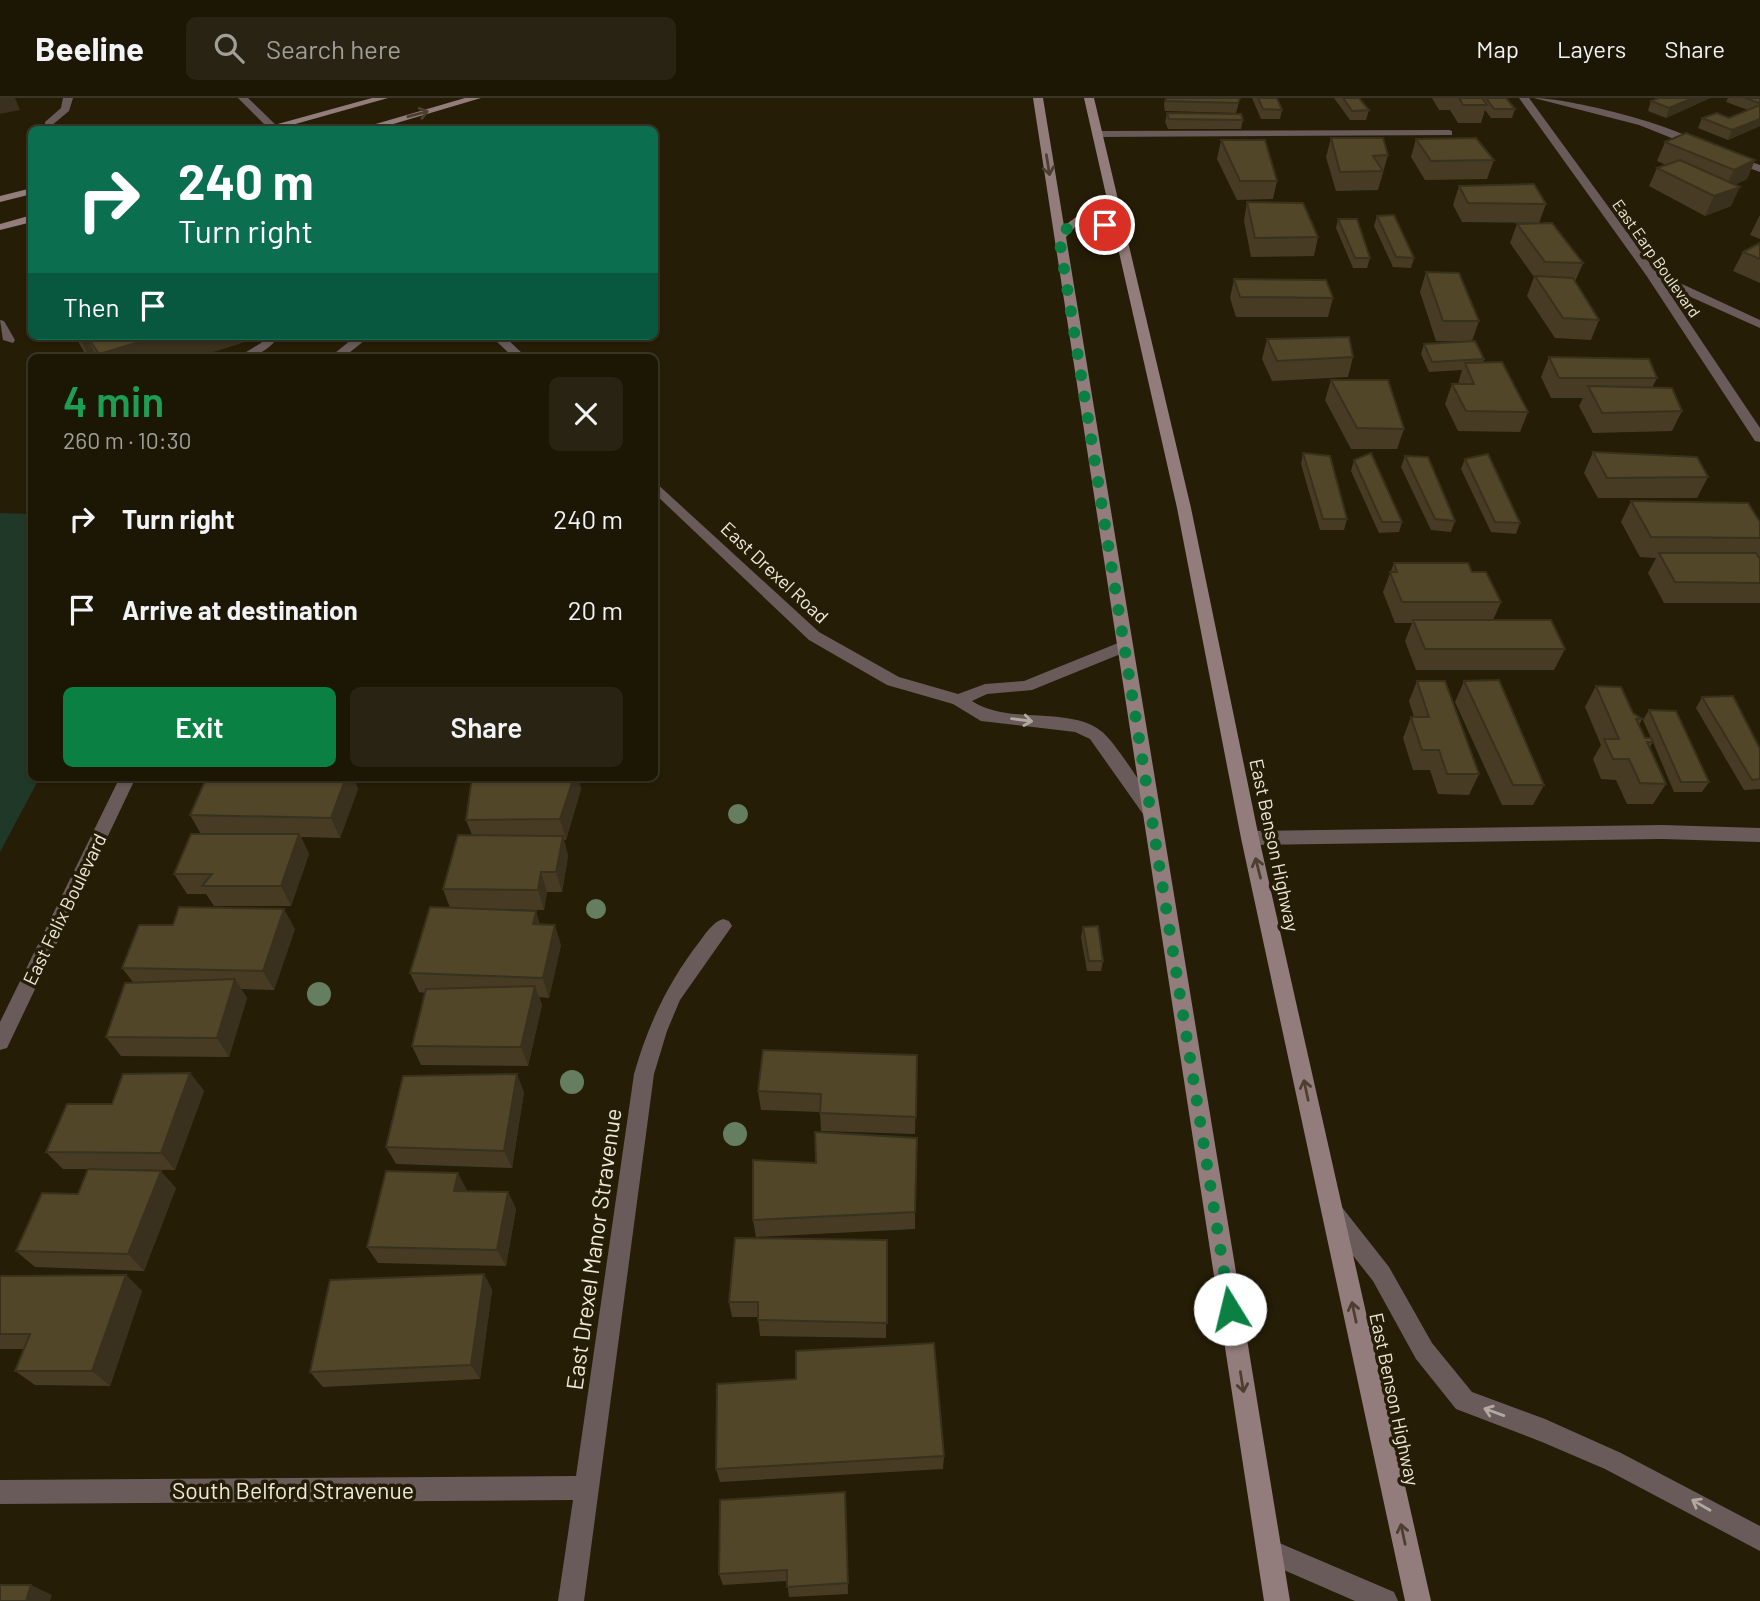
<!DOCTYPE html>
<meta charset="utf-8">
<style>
:root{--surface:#1c1604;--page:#292313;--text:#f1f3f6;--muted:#a09f9a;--line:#3a3526;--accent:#0b8043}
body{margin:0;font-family:Barlow,sans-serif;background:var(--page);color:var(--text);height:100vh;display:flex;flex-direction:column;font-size:26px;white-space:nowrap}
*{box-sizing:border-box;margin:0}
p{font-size:23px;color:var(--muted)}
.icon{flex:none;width:38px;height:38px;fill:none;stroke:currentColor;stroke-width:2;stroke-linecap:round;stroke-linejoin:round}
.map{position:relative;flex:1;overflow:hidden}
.drawer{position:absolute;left:28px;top:256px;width:630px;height:427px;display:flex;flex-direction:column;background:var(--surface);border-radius:10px;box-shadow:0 2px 5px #0004,0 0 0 2px var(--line)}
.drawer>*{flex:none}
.banner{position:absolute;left:28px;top:28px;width:630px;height:214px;border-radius:10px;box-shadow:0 2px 5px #0004,0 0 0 2px var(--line);background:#0b6e4f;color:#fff;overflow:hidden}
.pin{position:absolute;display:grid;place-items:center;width:60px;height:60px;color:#fff;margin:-30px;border:4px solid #fff;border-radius:50%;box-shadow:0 2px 7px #0007}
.me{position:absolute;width:77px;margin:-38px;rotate:351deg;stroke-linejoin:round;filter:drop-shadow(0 0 5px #0008)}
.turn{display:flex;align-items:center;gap:24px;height:147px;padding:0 35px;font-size:32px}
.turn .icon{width:91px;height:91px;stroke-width:2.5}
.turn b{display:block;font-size:49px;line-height:60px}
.then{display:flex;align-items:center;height:66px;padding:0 35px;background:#0003;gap:14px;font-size:26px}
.round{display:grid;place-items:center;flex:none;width:74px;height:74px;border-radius:10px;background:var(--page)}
.overview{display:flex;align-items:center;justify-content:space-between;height:119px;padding:0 35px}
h1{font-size:42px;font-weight:600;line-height:52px;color:#1e9e55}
.primary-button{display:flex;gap:14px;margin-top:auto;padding:14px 35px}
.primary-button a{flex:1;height:80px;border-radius:10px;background:var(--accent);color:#fff;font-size:28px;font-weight:600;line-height:80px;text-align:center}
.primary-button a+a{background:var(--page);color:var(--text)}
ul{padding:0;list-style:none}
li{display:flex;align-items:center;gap:21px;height:91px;padding:0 35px}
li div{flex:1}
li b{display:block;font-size:26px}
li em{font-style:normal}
header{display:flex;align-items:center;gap:42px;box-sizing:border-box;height:98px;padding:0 35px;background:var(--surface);border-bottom:2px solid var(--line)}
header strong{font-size:33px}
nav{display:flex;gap:38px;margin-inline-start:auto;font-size:24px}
.search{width:490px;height:63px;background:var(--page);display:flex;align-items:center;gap:18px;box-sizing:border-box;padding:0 24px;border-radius:10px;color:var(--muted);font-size:26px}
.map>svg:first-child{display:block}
.green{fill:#1f3827}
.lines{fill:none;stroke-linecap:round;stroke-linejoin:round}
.service{fill:#685b5a;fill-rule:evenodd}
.minor{fill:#685b5a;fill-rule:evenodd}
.tertiary{fill:#685b5a;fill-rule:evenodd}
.secondary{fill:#937d7c;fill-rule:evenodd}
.tree{fill:#657e5f}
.wall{fill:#473c23}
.shaded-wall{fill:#39311d}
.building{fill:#524629;stroke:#39311d;stroke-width:2}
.oneway{stroke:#4c3f2f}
.oneway2{stroke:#b2a9a1}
.route{stroke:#0b8043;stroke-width:12;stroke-dasharray:0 21.6}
.labels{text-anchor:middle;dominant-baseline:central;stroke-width:7;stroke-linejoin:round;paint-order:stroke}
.far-street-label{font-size:16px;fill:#efe9db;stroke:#261d06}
.street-label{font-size:19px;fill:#efe9db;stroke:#261d06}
.near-street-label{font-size:23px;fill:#efe9db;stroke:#261d06}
</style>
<header>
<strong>Beeline</strong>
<div class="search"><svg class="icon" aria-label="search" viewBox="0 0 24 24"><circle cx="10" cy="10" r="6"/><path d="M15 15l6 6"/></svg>Search here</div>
<nav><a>Map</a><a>Layers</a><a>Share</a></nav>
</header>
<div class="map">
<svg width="1760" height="1503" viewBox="0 0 1760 1503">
<rect width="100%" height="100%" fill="#261d06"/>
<path class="green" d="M0 415 31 416 32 679H40L0 754Z"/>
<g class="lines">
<g class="service">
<path d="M63 0H73L69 13 51 28H45V24L61 10Z"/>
<path d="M1534 0C1568 0 1677 27 1703 47L1694 49 1639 27Z"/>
<path d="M1449 32 1452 33V37L1097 39 1092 36 1097 33Z"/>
<path d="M1731 57 1760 67V74L1727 62V58Z"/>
<path d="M0 222 4 223 15 242 13 245 3 242Z"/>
<path d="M267 238H279C268 253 257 259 238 259L261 245Z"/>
<path d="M1662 727 1760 730V744L1662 741 1250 747 1241 740 1250 733Z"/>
</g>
<g class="minor">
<path d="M1519 0H1529L1656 174 1760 222V230L1664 187 1760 330V344L1755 343 1646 177Z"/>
<path d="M356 238H370L344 259H330Z"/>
<path d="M120 679H136L7 950 0 952V924Z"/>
<path d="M723 821 729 823 732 828 680 902 667 933 654 976 584 1503H558L573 1402 0 1406V1382L576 1378 634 976C648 927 668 884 700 843 706 835 713 824 723 821Z"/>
</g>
<g class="tertiary">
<path d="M238 0H248L281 32H270Z"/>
<path d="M491 238H504L526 259H513Z"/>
<path d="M654 383 819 534 899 579 958 596 985 586 1024 583 1118 545H1128L1131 549 1128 553 1032 592 987 596 972 603C1007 627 1069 608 1101 633 1114 642 1144 691 1155 706L1158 711 1155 716H1143L1090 641 1075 634 981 623 953 606 887 587 809 542 654 395Z"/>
<path d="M1333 1105 1341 1108 1389 1169 1432 1245 1472 1294 1545 1321 1621 1355 1760 1428V1453L1605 1371 1542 1344 1456 1311 1416 1261 1373 1183 1325 1122 1322 1115 1325 1108Z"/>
<path d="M1270 1441 1394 1494 1398 1503H1355L1261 1462 1258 1453 1261 1444Z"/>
</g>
<g class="secondary">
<path d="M372 0H388L274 32H256Z"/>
<path d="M465 0H481L373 32H355Z"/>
<path d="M1033 0H1043L1064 128 1076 119 1109 125 1114 132 1084 0H1094L1191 410 1259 740 1431 1503H1405L1241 740 1177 410 1118 150 1101 130 1078 126 1066 139 1290 1503H1264Z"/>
<path d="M32 90V96L0 104V98Z"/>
<path d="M32 117V124L0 132V126Z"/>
</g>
</g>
<g class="tree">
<circle cx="738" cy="716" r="10"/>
<circle cx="596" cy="811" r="10"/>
<circle cx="319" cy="896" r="12"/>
<circle cx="572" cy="984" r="12"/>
<circle cx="735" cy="1036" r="12"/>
</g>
<g class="wall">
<path d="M1165 0H1240L1236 15 1165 13 1164 7Z"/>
<path d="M1252 0H1277L1282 12 1280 21H1261Z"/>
<path d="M1334 0H1359L1369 12 1366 22H1350Z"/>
<path d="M1432 0H1506L1515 11 1512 20H1491L1485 12 1481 25H1458L1450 12H1439Z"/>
<path d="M1710 0 1666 20 1648 13 1651 3Z"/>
<path d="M1728 0H1760V28L1728 42 1698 30 1702 20H1729L1748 12 1726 4Z"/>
<path d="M1167 15 1243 22 1241 31H1168L1165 24Z"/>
<path d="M1331 40 1388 57 1378 92 1336 93 1326 59Z"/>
<path d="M1416 41 1494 62 1487 81 1425 82 1411 59Z"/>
<path d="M1221 42 1277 83 1273 101 1237 102 1217 61Z"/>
<path d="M1665 44 1755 62 1747 81 1734 87 1731 108 1705 118 1649 88 1657 70 1666 67 1657 63Z"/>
<path d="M1459 88 1546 106 1539 125 1462 124 1453 107Z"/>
<path d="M1247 104 1318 139 1314 158 1251 159 1244 123Z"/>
<path d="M1760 117V141L1750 137Z"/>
<path d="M1377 118 1414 160 1411 170 1393 169 1374 128Z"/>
<path d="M1338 121 1370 160 1367 170H1353L1336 130Z"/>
<path d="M1517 126 1583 165 1575 184 1599 222 1591 242 1555 240 1527 198 1534 179 1510 145Z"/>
<path d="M1760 145V185L1733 173 1743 154Z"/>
<path d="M1426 174 1479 223 1472 243H1436L1420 194Z"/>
<path d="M1234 181 1333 200 1328 219H1236L1230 200Z"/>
<path d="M75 238H242L244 244 197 259H87Z"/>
<path d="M1267 241 1353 259 1348 279 1272 283 1262 261Z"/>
<path d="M1424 246 1484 261 1483 264 1528 314 1520 334 1458 333 1445 306 1452 286H1458L1462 272 1429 274 1421 256Z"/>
<path d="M1549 259 1657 280 1652 290 1682 313 1672 333 1593 335 1579 308 1583 300H1551L1541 279Z"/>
<path d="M1331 282 1404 331 1397 351H1351L1325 302Z"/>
<path d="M1593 354 1708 379 1697 400H1598L1584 375Z"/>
<path d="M1303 355 1347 421 1344 432H1320L1301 366Z"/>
<path d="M1405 358 1455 423 1451 434 1431 432 1401 369Z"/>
<path d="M1465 361 1520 425 1516 436 1491 434 1461 371Z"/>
<path d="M1354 362 1402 424 1399 434 1379 435 1351 373Z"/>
<path d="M1631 403 1760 424V458L1759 460 1760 461V505H1664L1648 475 1656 460 1640 459 1621 424Z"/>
<path d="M1394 465 1472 474 1501 504 1493 522 1565 551 1554 572H1416L1405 543 1412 525H1395L1383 494Z"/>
<path d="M1417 583 1479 676 1469 697 1438 696 1430 672H1413L1403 640 1411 619H1414L1409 603Z"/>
<path d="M1464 583 1544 687 1533 707H1502L1455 604Z"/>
<path d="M1596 588 1642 621 1639 627 1645 640H1651L1643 622 1649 612 1709 684 1702 694H1674L1653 644 1649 650 1666 686 1653 706H1627L1616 682 1601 681 1593 661 1601 647 1585 609Z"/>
<path d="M1702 599 1760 651V691L1744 692 1696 610Z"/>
<path d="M255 679H353L358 691 340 740 301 739 309 756 291 808H214L206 796H187L174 776 201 736 190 717 253 683Z"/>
<path d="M472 679H578L581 691 566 742H564L568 758 562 794H547L544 812 474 811 540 826 561 847 549 900 539 899 542 907 528 968 421 967 412 948 425 895 419 894 410 875 450 810 443 791 472 737 466 722Z"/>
<path d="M1083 829 1103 863 1101 873H1087L1081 839Z"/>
<path d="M295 831 274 892 241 891 247 900 229 959 121 958 106 939 133 884 122 870Z"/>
<path d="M917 957 915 1036 821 1033 820 1014 761 1012 758 993Z"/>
<path d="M190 975 204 993 175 1072 91 1071 176 1090 144 1173 35 1169 16 1153 78 1096 88 1071H63L46 1054 112 1006Z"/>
<path d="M524 994 512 1070 396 1066 386 1049Z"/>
<path d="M816 1065 915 1114V1131L756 1139 753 1122Z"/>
<path d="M467 1092 466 1094H508L516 1111 506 1168 378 1165 367 1149Z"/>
<path d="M887 1142 886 1240 760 1238 758 1219H732L729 1204Z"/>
<path d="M484 1176 492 1192 480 1281 323 1289 310 1274Z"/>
<path d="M126 1177 142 1193 110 1288 35 1287 15 1273 24 1251H0V1178Z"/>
<path d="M796 1281 944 1358 943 1371 720 1384 716 1371Z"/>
<path d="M846 1406 848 1496 789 1499 787 1483 723 1487 719 1476Z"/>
</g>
<g class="shaded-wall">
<path d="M0 0H15L20 12 0 16Z"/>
<path d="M1693 0H1710L1666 20 1669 10Z"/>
<path d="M1760 21V28L1728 42 1732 32Z"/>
<path d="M1755 62 1747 81 1725 91 1734 72Z"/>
<path d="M1740 89 1731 108 1705 118 1714 98Z"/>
<path d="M82 238H87L96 259H89L79 239Z"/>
<path d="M159 238H242L244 244 197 259H100L99 256Z"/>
<path d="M346 679H353L358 691 340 740 331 720Z"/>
<path d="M574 679H578L581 691 566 742 560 721Z"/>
<path d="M299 736 309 756 291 808 281 788Z"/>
<path d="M563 738 568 758 562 794 556 774Z"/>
<path d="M541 774 547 794 544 812 538 792Z"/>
<path d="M284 811 295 831 274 892 263 873Z"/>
<path d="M536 813 542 833 533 826Z"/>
<path d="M555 827 561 847 549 900 543 880Z"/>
<path d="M235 881 247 900 229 959 217 940Z"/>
<path d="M535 888 542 907 528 968 521 949Z"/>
<path d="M190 975 204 993 175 1072 161 1055Z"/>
<path d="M517 976 524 994 512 1070 504 1053Z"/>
<path d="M161 1073 176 1090 144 1173 128 1156Z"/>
<path d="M458 1075 467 1092 463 1110 454 1093Z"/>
<path d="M508 1094 516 1111 506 1168 497 1152Z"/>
<path d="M484 1176 492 1192 480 1281 471 1267Z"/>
<path d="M126 1177 142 1193 110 1288 92 1273Z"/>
<path d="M31 1487 52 1497 50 1503H26Z"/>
</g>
<g class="building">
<path d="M1166 0H1240L1238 5 1166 3Z"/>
<path d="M1258 0H1277L1282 12 1263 11Z"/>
<path d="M1343 0H1359L1369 12 1352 13Z"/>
<path d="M1459 0H1482L1487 7H1463Z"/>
<path d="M1486 0H1506L1515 11H1494Z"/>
<path d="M1659 0H1693L1669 10 1651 3Z"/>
<path d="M1745 0H1760V5H1759Z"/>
<path d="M1760 7V21L1732 32 1702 20 1717 15 1729 20Z"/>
<path d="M1167 15 1241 16 1243 22 1169 21Z"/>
<path d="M1686 35 1755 62 1734 72 1665 44Z"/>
<path d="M1331 40H1383L1388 57 1373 58 1383 73 1340 74Z"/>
<path d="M1476 40 1494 62 1431 63 1416 41Z"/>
<path d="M1221 42H1265L1277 83H1240Z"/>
<path d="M1680 62 1740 89 1714 98 1657 70Z"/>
<path d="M1534 86 1546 106 1468 105 1459 88Z"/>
<path d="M1247 104 1303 105 1318 139 1255 140Z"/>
<path d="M1394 117 1414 160 1396 159 1377 118Z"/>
<path d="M1338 121H1357L1370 160H1355Z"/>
<path d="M1552 125 1583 165 1545 164 1517 126Z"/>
<path d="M1760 145V161L1743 154Z"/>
<path d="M1426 174 1459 175 1479 223H1443Z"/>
<path d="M1535 178 1573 180 1599 222 1563 220Z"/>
<path d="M1234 181 1326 182 1333 200 1240 199Z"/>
<path d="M87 238H159L99 256Z"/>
<path d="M1349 239 1353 259 1277 263 1267 241Z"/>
<path d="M1475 243 1484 261 1432 264 1424 246Z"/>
<path d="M1549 259 1649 261 1657 280H1559Z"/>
<path d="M1502 264 1528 314 1466 313 1452 286H1474L1465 265Z"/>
<path d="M1331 282H1388L1404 331 1357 330Z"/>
<path d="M1588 288 1672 290 1682 313 1602 315Z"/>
<path d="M1593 354 1697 359 1708 379 1607 380Z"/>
<path d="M1303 355 1330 358 1347 421H1323Z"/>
<path d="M1371 355 1402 424H1382L1354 362Z"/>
<path d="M1488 356 1520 425 1495 424 1465 361Z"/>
<path d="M1405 358 1428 359 1455 423 1435 421Z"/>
<path d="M1631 403 1748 405 1760 424V440L1651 439Z"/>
<path d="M1659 455H1756L1760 461V485L1675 484Z"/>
<path d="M1394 465H1468L1472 474H1486L1501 504H1402L1390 474H1397Z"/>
<path d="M1413 522H1551L1565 551H1425Z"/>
<path d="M1499 582 1544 687H1513L1464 583Z"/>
<path d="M1417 583H1445L1479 676H1447L1439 652H1422L1411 619H1429Z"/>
<path d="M1596 588 1621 589 1633 615 1642 621H1636L1645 640H1651L1653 644H1647L1666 686 1640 685 1629 661H1613L1604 641H1619Z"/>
<path d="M1733 598 1760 651V681L1752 682 1702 599Z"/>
<path d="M1649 612 1676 613 1709 684H1681Z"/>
<path d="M255 679H346L331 720 190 717 205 683H253Z"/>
<path d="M472 679H574L560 721 466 722Z"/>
<path d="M191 736H299L281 788H202L212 776H174Z"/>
<path d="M458 737 563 738 556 774H541L538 792 443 791Z"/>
<path d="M179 809 284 811 263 873 122 870 139 827H173Z"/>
<path d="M430 809 536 813 533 826 555 827 543 880 410 875Z"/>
<path d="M1098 828 1103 863H1089L1083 829Z"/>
<path d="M235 881 217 940 106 939 125 885Z"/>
<path d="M535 888 521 949 412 948 426 891Z"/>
<path d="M763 952 917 957 916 1019 820 1015 821 996 758 993Z"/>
<path d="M190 975 161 1055 46 1054 67 1006H112L123 976Z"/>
<path d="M517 976 504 1053 386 1049 403 978Z"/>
<path d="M815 1034 917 1040 915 1114 753 1122V1062L816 1065Z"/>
<path d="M88 1071 161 1073 128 1156 16 1153 42 1095 78 1096Z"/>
<path d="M386 1073 458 1075 454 1093 508 1094 497 1152 367 1149Z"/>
<path d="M735 1140 887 1142V1225L758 1222V1204H729Z"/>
<path d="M484 1176 471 1267 310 1274 330 1182Z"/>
<path d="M126 1177 92 1273H15L30 1236H0V1178Z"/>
<path d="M934 1245 944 1358 716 1371 717 1286 796 1281V1253Z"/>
<path d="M845 1394 848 1485 787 1489V1472L719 1476 720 1402Z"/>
<path d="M0 1487H31L26 1503H0Z"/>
</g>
<defs><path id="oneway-shaft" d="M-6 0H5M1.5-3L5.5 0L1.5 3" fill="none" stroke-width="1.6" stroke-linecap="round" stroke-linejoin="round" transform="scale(1.75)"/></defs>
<g class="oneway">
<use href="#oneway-shaft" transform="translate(418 16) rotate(-15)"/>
<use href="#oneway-shaft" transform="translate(1048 67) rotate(81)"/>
<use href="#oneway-shaft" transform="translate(1258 770) rotate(-104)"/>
<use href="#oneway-shaft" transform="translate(1306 992) rotate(-102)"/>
<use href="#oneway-shaft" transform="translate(1354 1214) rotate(-102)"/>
<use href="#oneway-shaft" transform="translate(1242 1284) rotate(81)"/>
<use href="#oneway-shaft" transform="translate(1403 1436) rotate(-102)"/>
</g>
<g class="oneway2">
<use href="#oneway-shaft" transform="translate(1022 622) rotate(7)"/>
<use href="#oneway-shaft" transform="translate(1494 1314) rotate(-160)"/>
<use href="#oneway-shaft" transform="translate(1701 1407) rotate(-150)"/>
</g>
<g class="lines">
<path class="route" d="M1105 127 1076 121 1059 139 1230 1211"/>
</g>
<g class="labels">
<g class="far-street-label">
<text transform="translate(1657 160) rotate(55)">East Earp Boulevard</text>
</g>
<g class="street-label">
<text transform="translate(775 474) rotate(43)">East Drexel Road</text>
<text transform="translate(1275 747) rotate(78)">East Benson Highway</text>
<text transform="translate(64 811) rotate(-64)">East Felix Boulevard</text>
<text transform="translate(1395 1301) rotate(78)">East Benson Highway</text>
</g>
<g class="near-street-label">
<text transform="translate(593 1151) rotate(-82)">East Drexel Manor Stravenue</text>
<text x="293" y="1392">South Belford Stravenue</text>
</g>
</g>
</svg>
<div class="pin" style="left:1105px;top:127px;background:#d93025"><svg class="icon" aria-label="arrive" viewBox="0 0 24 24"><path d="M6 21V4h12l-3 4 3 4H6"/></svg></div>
<svg class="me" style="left:1230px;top:1211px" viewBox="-20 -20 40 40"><circle r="19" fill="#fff"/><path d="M0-13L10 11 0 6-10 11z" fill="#0b8043"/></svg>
<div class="banner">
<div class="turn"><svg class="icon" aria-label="right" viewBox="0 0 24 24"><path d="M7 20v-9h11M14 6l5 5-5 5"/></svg><div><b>240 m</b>Turn right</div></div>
<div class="then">Then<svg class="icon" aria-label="arrive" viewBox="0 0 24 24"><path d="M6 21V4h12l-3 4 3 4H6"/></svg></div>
</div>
<section class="drawer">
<div class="overview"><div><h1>4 min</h1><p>260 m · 10:30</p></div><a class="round"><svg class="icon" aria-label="close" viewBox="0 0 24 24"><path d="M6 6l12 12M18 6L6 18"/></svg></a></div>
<ul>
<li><svg class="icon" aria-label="right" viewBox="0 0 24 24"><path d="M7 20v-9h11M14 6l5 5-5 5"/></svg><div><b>Turn right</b></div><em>240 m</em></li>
<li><svg class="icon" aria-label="arrive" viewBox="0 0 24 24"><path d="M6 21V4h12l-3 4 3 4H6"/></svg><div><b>Arrive at destination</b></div><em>20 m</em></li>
</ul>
<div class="primary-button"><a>Exit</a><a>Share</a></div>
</section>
</div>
